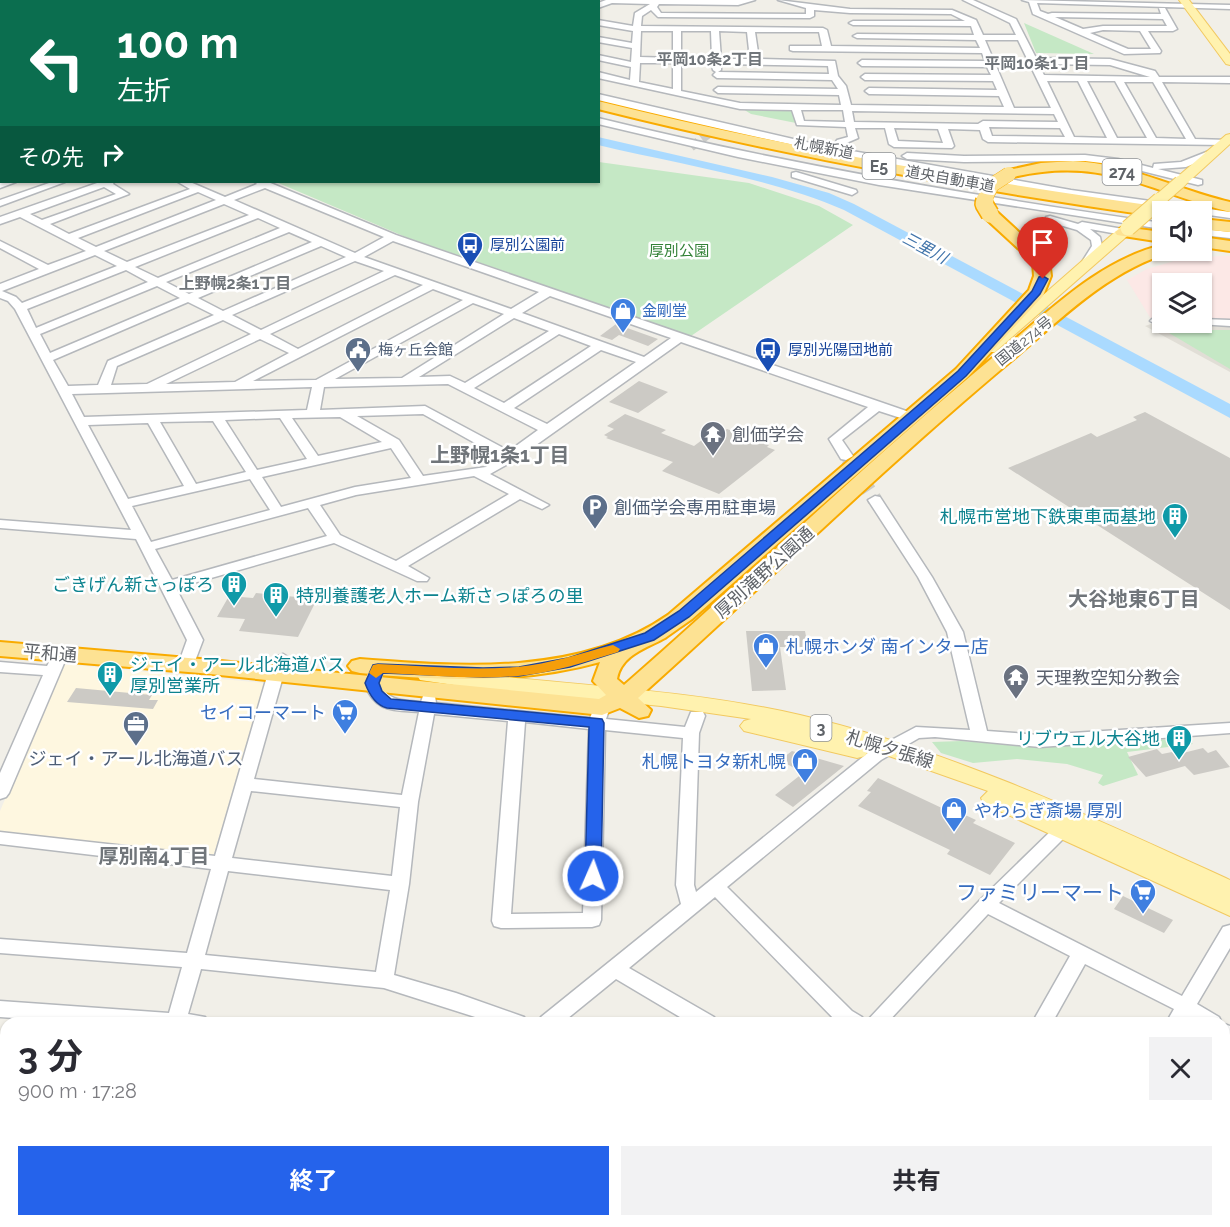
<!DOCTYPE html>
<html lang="ja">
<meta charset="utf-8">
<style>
:root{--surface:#fff;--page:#f2f2f3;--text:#2b2b33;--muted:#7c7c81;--accent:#2563eb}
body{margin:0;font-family:Raleway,"Noto Sans JP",sans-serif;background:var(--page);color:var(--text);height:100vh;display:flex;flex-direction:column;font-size:22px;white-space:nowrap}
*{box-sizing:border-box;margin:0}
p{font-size:20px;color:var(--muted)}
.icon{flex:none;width:33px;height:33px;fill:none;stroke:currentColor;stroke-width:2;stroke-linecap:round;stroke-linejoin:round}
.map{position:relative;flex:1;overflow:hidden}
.side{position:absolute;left:0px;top:1017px;width:1230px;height:210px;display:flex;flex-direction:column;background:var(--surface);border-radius:18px 18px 0 0;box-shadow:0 2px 4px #0004}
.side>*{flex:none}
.top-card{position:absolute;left:0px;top:0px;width:600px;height:183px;box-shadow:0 2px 4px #0004;background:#0b6e4f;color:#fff;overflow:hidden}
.tools{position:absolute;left:1152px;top:201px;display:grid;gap:12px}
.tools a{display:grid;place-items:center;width:60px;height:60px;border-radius:0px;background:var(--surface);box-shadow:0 2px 4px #0004;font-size:30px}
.pin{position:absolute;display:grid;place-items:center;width:51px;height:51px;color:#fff;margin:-62px -26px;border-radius:50% 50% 50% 0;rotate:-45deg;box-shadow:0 0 6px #0007}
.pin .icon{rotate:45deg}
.me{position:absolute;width:66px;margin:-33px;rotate:2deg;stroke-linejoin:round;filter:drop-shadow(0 0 4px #0008)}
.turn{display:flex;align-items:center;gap:21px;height:126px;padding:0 18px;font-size:27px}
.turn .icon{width:78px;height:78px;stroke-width:2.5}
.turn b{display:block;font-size:42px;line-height:51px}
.then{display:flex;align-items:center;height:57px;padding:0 18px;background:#0003;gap:12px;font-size:22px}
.round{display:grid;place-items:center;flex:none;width:63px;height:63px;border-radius:0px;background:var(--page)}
.head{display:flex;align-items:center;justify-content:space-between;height:102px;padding:0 18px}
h1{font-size:36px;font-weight:700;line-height:45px}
.cta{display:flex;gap:12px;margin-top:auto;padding:12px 18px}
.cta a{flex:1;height:69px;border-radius:0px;background:var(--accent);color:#fff;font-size:24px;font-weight:700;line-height:69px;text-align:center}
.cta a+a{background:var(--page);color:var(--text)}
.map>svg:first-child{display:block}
.commercial{fill:#fef7e0}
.education{fill:#e1ded6}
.medical{fill:#fce8e6}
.green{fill:#c5e8c5}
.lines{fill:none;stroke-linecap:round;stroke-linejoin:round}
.river{fill:#aadaff;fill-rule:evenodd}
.building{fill:#cccac5}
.minor-tunnel-far2{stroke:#ccccc8;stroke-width:9;stroke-dasharray:9 4.5;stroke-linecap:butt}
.minor-tunnel-far1{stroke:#ccccc8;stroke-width:12;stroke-dasharray:12 6;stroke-linecap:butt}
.minor-tunnel{stroke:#ccccc8;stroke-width:15;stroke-dasharray:15 8;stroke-linecap:butt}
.minor-casing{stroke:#b5b8bc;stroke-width:3}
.major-casing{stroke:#f2c960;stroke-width:2}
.highway-casing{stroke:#f9ab00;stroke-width:4}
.minor{fill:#fff;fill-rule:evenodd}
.major{fill:#fff2af;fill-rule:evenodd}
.highway{fill:#fde293;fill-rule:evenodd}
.major-bridge-far1-casing{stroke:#f2c960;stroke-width:14;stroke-linecap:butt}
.major-bridge-casing{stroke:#f2c960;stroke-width:17;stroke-linecap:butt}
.highway-bridge-far1-casing{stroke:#f9ab00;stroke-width:15;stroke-linecap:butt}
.highway-bridge-casing{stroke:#f9ab00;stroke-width:20;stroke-linecap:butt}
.major-bridge-far1{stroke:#fff2af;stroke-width:12}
.major-bridge{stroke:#fff2af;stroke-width:15}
.highway-bridge-far1{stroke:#fde293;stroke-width:14}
.highway-bridge{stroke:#fde293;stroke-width:17}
.route{fill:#2563eb;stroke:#184099;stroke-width:1.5}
.slow{fill:#f59e0b}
.labels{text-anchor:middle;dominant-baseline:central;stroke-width:5;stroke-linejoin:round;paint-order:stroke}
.far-street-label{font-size:15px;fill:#5f6368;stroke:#fff}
.far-transit-label{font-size:15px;fill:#164399;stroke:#fff;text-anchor:start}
.far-park-label{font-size:15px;fill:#348238;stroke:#fff}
.far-shop-label{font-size:15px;fill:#366cbe;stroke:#fff;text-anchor:start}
.far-service-label{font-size:15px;fill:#4e5e75;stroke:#fff;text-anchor:start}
.far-neighbourhood-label{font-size:16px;font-weight:bold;fill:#70757a;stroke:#fff}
.shield{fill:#fff;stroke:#8f9295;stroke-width:1.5}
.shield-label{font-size:16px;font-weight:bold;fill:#5f6368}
.far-water-label{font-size:16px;font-style:italic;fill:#4174aa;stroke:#fff}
.worship-label{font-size:18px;fill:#5b616d;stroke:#fff;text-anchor:start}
.service-label{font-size:18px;fill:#4e5e75;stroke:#fff;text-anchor:start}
.culture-label{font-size:18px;fill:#0d838f;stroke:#fff;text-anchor:end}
.street-label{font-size:18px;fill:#5f6368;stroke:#fff}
.shop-label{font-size:18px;fill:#366cbe;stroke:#fff;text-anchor:start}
.neighbourhood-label{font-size:20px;font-weight:bold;fill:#70757a;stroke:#fff}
.near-shop-label{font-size:21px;fill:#366cbe;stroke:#fff;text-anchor:end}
</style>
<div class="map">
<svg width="1230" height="1227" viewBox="0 0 1230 1227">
<rect width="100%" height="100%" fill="#f1efe8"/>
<path class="commercial" d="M63 664 264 683 214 854 208 857 0 835V811Z"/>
<path class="education" d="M1151 324 1230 326V372L1145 326Z"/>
<path class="medical" d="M1222 256H1230V320H1202V284H1162V319H1151L1127 280 1147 269 1184 258Z"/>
<g class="green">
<path d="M1024 23 1094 54 1036 53Z"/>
<path d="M743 109 792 111 796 123 751 114Z"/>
<path d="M599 162 749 183 819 206 853 225 691 336 408 238 276 182H598Z"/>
<path d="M1164 330H1230V369Z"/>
<path d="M1185 738 1193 744 1127 752 1138 775 1103 786 1098 783 1103 775 1067 764 1017 759 973 763 941 753 932 742 961 741 1025 746H1070Z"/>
<path d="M476 1221H686L692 1227H469Z"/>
</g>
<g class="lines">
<g class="river">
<path d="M419 0H434L435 2H420Z"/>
<path d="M598 137 772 177 829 193 854 204 1230 404V418L844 210C770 178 678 164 598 145Z"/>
</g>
</g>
<g class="building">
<path d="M616 324 658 339 648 346 619 335 612 340 600 336Z"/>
<path d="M639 381 668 392 638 413 609 402Z"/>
<path d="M1145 412 1230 458V610L1008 468 1091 433 1097 437 1137 420 1133 417Z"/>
<path d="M625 414 666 430 661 433 694 446 718 428 724 431 727 429 769 445 767 447 775 450 719 494 662 471 673 462 606 438 608 437 604 435 614 429 607 426Z"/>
<path d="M256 593 317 599 298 637 239 631 245 619 217 617 229 596 253 598Z"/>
<path d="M746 631H805L808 647H780L786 690 752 691Z"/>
<path d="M76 688 152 695 149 700H158L153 709 67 702Z"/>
<path d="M1203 748 1208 753 1216 750 1230 767 1194 775 1185 766 1146 777 1128 757 1157 749 1162 754 1172 752 1175 755Z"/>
<path d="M792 751 844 766 793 807 775 795 803 773 780 760Z"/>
<path d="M878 778 961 817 963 814 976 820 973 823 1015 843 990 875 947 854 950 850 858 806 871 792 867 791Z"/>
<path d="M1123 896 1173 920 1164 933 1114 909Z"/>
</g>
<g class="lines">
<path class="minor-tunnel-far2" d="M691 147 723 123"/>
<path class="minor-tunnel-far1" d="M846 456 849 460"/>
<path class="minor-tunnel" d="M848 459 875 500"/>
<g class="minor-casing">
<g id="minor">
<path d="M45 0H53L44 2Z"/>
<path d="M90 0H98L89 2Z"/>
<path d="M153 0H161L162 2H154Z"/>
<path d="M390 0H400L402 2H391Z"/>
<rect x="469" y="0" width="8" height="2"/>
<path d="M530 0H540L528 2Z"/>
<path d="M564 0H574L562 2Z"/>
<path d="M606 0H755L738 5 659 4 657 7 661 13 806 14V8L778 0 850 9 952 10 976 20 983 35H1016L1010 23 963 0H973L1016 19 1036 58 1110 59 1155 71 1159 77H1230V83L1162 82 1195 139 1228 140V144L1225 145 988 142 983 139 980 130 948 129 954 146 952 148 894 147 889 144 885 128H855L858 138 844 144 841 149 1071 190 1230 212V218L1202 214V212C1142 212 1080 198 1021 188 879 165 738 134 598 100V94L832 148 837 140 848 137 846 127 797 125 792 110 740 109 598 78V72L630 80 631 67 598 60V55L631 62 632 48 598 42V37L632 43 633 31 598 25V20L633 26 635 13 650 4 612 3 598 8V3ZM651 10 658 17 810 18 814 16V10L850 13 951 14 965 21H853L849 23 853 25 971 26 974 35 857 34 853 36 857 38 976 40 980 48 831 46 827 30 823 28 641 26 642 16ZM641 31H673V58L640 57ZM681 31H711L712 59 681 58ZM719 31 747 32 750 59H721ZM755 32H819L822 46H790V50L793 51 982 53 985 61 862 60 858 63 862 66 987 67 991 75 865 74 861 77 865 80 993 81 997 90 869 88 865 91 869 94 999 96 1004 107 851 105 846 86 838 76 835 61 759 59ZM985 40H1018L1051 108H1014ZM640 63H673V89L639 82ZM681 63 712 64 713 70 716 72 713 75 717 78 832 80 838 89 718 87 714 90 718 93 839 95 841 105 740 103 681 91ZM721 64 828 66 829 74 718 72 721 70ZM1038 64 1110 65 1150 77 1044 75ZM1047 81H1078L1107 138 1074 137ZM1087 81H1115L1147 138H1117ZM1124 82H1153L1186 139 1156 138ZM801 110H843L845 122 804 121ZM852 111 1054 114 1058 122 983 121 978 124 854 122ZM989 127 1060 128 1065 137 992 136ZM894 128 938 129 943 143 898 141Z"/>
<path d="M1022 0 1230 5V9L1037 3 1040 11 1048 14 1052 13 1161 14 1159 8H1165L1177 29 1173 31H1148L1161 51 1160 53 1124 54 1033 14 1029 2ZM1055 17 1163 19 1167 26H1103L1083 29ZM1103 30 1140 31 1151 49H1128L1090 33Z"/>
<path d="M0 1 5 2H2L0 7Z"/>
<path d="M0 50H2L0 57Z"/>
<rect x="0" y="82" width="2" height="6"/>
<path d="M2 108V115L0 116V109Z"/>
<path d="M598 118C785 164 972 196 1162 223V229L879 185 738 157 598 124Z"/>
<path d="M0 145H2V152L0 151Z"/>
<path d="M1214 149 1217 150V154L1186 167 1158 169 1202 180V184L1198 185 1118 165 1085 161 964 162 907 159 902 156 907 153 964 156 1085 155 1118 159 1153 168 1154 164 1181 162Z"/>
<rect x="0" y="159" width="2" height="6"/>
<path d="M796 172 856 190 857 192 852 195 792 177V173Z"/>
<path d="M0 182H16L0 188Z"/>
<path d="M52 182H65L0 206V200Z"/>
<path d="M100 182H114L113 184 129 194 50 224 69 234 190 189 178 182H190L225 197 257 184 255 182H268L396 235 915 414 916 417 910 421 879 411 842 440 853 456 846 460 841 459 829 439 868 407 681 342 515 460 490 474 549 505 542 509 520 499 408 566 429 578 427 581H417L334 543 176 588 203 640 192 669H180L178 665 187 640 136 539 0 528V520L131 530 15 309 8 301 0 298V284L39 269 0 248V241L48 265 86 251 20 217 0 224V217ZM104 187 116 194 42 220 30 214ZM265 188 384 237 355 253 234 200ZM198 192 216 200 96 247 78 238ZM224 204 249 215 127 262 104 251ZM258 218 280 228 158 278 135 267ZM289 232 312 242 189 294 166 282ZM393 241 539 292 511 309 364 257ZM321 246 346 257 223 311 198 298ZM95 255 117 266 22 303 16 297 2 291ZM355 261 384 271 261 330 232 315ZM126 270 148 282 36 328 27 309ZM395 275 423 285 298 349 270 334ZM157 286 180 298 50 353 40 334ZM433 289 463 300 316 380 253 381ZM550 296 671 338 644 357 522 313ZM188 302 214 315 108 361 98 385 68 386 53 360ZM473 303 504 314 402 378 335 379ZM514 318 549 331 465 383 450 376 419 377ZM223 320 251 334 147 384 111 385 117 366ZM559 334 591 346 504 403 474 388ZM260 339 289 353 235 382 166 384ZM601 350 636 362 547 424 514 408ZM448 384 538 430 509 451 425 406 320 410 324 387ZM312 387 307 410 84 417 72 394ZM423 414 500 457 486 467 423 476 399 440 357 416ZM340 417 382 442 318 456 292 418ZM280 418 307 459 257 470 225 420ZM213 421 246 472 196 484 160 422ZM148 423 184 486 128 499 88 425ZM391 448 411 478 355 487 281 507 262 477ZM474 476 509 494 396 561 340 535 320 505 356 495ZM250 479 270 510 151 542 132 506ZM308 508 327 536 172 580 155 549Z"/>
<path d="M1050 216 1078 224 1082 222 1123 229 1128 232 1123 235 1090 229 1100 237 1102 246 1089 267 1085 268 1080 265 1092 246 1091 240 1077 230 1046 221V217Z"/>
<path d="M1202 229 1230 232V238L1202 235Z"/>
<path d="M1162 318V322L1166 323 1156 324 1150 321 1152 319Z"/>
<path d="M1202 319 1230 320V326L1198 324 1197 322H1202Z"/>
<path d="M875 496 880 497 932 577 963 632 987 731 1040 735 1230 723V733L1040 747 935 737 919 738 881 760 727 887 852 1011 862 1017 865 1023H838L715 897 629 968 714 1017 717 1023H690L616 979 562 1023H538L541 1017 681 904 676 885 683 738 605 730 601 920 599 925 592 927 501 928 494 926 492 921 508 721 434 714 418 802 409 884 394 975 456 993 524 1017 527 1023H494L384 988 201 969 188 1014 205 1017 208 1023H86L0 1017V1001L169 1013 182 967 0 953V939L187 953 211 869 0 844V832L215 856 268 673 278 656 283 654 291 659 284 673 254 779 402 795 419 712C391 710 375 712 364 683L372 664 378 663 386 668 380 683C388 702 403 700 421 702L423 696H435L436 703 590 718 596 703H608L610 707 606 719 685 727 691 712H703L705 716 699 733 694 885 696 892 869 752 916 727 970 730 947 632 918 577 868 500ZM525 722 589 729 583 913 511 914ZM251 791 400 807 392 876 232 858ZM228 871 390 890 376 972 205 955Z"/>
<path d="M60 649 68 654 9 793 6 797 0 799V773L43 675 0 672V662L47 666 55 651Z"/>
<path d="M1062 824 1068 826 1071 830 1068 834 999 903 1182 996 1223 927 1230 925V948L1197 1004 1219 1017 1222 1023H1196L1189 1018 1186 1023H1166L1174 1009 1085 964 1052 1023H1032L1070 956 988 914 887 1023H865L980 900 1056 826Z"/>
<path d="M1224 1024 1230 1026V1045L1224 1043Z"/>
<rect x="0" y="1097" width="6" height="18"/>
<path d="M0 1205 6 1206V1221H15L14 1223 6 1226 0 1225Z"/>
<path d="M26 1221H85L88 1227H29Z"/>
<path d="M288 1221H314L311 1227H285Z"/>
<path d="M461 1221H487L484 1227H458Z"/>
<path d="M675 1221H700L703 1227H678Z"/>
<path d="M791 1221H820L817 1227H788Z"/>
<path d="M925 1221H949L952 1227H928Z"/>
<path d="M1129 1221H1151L1152 1227H1130Z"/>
</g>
</g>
<g class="major-casing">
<g id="major">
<path d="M1179 0H1189L1230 54V65L1226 64Z"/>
<path d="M1230 134V144L1185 185H1175L1173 182 1175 179 1226 135Z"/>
<path d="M1128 224 1133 225 1135 228 1133 231 995 352H985L982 349 985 346 1123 225Z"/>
<path d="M427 668C551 685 678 687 800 715 950 750 1090 816 1230 880V916L984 804 981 798 988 791 866 748 868 751 865 756 857 758 744 731 740 726 744 721 751 719 661 706 474 688 420 680 417 675 420 670Z"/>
</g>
</g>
<g class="highway-casing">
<g id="highway">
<rect x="168" y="0" width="12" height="2"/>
<path d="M243 0H258L259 2H244Z"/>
<path d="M290 0H305L306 2H291Z"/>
<path d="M339 0H352L353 2H340Z"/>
<path d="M367 0H380L381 2H368Z"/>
<path d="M598 101C785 147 972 181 1162 207L1169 212H1162V217C972 190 785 156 598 109Z"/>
<path d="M1073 161C1131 164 1175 189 1230 202V212C1144 190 1103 155 1009 178L1002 174 1004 171 1041 163Z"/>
<path d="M990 209 996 211 1049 260 1051 276 1043 296 968 377 692 619C683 625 674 632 665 638 647 648 621 655 617 679L624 685C749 576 869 460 997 354 1048 313 1097 261 1162 245V250H1170L1168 253C1104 273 1056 324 1005 366 879 472 761 588 638 698L651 710 648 716 639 718 620 708 602 715 200 673 0 656V642L200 659 599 699 606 695 593 681 600 662C521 684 441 681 360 673L352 671 348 666 352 661 360 659C460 667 581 676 668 615L956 369 1029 290 1034 276 1033 262 984 217 982 214 984 211Z"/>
<path d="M1202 219 1230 222V232L1202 229Z"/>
<path d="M1123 227 1162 232V242L1117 235 1115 232Z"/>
<path d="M1202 237 1230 241V251L1202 247Z"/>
</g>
</g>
<use href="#minor" class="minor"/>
<use href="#major" class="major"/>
<use href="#highway" class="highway"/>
<g class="major-bridge-far1-casing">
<path id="major-bridge-far1" d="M1158 201 1180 182"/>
</g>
<g class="major-bridge-casing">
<path id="major-bridge" d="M1128 228 1160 200"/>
</g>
<g class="highway-bridge-far1-casing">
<path id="highway-bridge-far1" d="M984 201 992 185 1009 174"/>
</g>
<g class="highway-bridge-casing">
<path id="highway-bridge" d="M985 200 984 204 990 214"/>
</g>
<use href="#major-bridge-far1" class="major-bridge-far1"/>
<use href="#major-bridge" class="major-bridge"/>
<use href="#highway-bridge-far1" class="highway-bridge-far1"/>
<use href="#highway-bridge" class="highway-bridge"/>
</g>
<path class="route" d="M1043 276 1048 279 1040 294 966 376 689 617 654 640 570 667 519 676 483 677 383 673 379 683 382 691 391 699 602 719 604 723 601 876 599 880H587L585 876 589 727 387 708C375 705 369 694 365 683L373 665 378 664 483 668 519 667 568 658 645 633 679 611 958 371 1032 291 1039 277Z"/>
<path class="slow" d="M613 645 620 649 618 652C585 662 552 673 518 676 473 680 428 675 383 673L376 678 369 673 373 665 378 664C424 666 471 671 517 667 550 664 581 653 613 645Z"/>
<defs>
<g id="bus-pin" transform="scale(1.35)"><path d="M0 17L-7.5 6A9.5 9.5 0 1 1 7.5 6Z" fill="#1a4fb4" stroke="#fff"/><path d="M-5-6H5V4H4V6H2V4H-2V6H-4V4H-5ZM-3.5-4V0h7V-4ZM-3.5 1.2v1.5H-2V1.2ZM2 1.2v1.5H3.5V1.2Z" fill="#fff"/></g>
<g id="shop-pin" transform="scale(1.35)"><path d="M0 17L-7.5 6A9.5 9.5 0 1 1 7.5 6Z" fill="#3f7fe0" stroke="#fff"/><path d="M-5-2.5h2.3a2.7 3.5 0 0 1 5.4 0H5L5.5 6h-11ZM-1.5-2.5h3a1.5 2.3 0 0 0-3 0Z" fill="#fff"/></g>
<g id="civic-pin" transform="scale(1.35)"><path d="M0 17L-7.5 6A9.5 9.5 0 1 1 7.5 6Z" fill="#5c6f8a" stroke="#fff"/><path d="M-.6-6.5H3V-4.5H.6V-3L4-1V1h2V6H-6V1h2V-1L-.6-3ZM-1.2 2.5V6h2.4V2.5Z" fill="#fff"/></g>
<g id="temple-pin" transform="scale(1.35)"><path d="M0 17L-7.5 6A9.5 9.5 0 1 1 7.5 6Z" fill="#6b7280" stroke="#fff"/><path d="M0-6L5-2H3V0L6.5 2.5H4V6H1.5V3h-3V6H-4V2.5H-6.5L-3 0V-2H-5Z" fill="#fff"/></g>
<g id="parking-pin" transform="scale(1.35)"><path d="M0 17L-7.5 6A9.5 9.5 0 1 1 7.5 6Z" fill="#5c6f8a" stroke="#fff"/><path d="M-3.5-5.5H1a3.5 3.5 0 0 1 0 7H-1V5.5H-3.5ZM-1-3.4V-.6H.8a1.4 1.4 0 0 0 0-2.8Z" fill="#fff"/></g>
<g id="building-pin" transform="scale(1.35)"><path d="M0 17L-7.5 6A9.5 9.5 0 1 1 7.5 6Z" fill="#0f9aa8" stroke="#fff"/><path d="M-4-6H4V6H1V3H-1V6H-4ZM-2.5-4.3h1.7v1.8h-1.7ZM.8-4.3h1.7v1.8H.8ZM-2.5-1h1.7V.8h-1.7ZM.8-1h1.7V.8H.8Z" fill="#fff"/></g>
<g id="supermarket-pin" transform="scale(1.35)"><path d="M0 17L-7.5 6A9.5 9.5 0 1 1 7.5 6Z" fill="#3f7fe0" stroke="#fff"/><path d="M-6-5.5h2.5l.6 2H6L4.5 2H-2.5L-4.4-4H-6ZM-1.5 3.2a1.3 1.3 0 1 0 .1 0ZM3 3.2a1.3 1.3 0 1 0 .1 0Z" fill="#fff"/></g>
<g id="office-pin" transform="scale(1.35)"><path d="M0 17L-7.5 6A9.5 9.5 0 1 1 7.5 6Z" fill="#5c6f8a" stroke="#fff"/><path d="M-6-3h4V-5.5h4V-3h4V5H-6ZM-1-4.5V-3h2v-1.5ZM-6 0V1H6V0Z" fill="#fff"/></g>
</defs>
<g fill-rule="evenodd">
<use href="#bus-pin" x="470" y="245"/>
<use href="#shop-pin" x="623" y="311"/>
<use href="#civic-pin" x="358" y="350"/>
<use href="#bus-pin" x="768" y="350"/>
<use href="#temple-pin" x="713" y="434"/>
<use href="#parking-pin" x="595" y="507"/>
<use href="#building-pin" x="1175" y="516"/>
<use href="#building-pin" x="234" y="584"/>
<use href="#building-pin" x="276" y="595"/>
<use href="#shop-pin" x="766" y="646"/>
<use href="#building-pin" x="110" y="674"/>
<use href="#temple-pin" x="1016" y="677"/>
<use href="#supermarket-pin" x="345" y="712"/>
<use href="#office-pin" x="136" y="724"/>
<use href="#building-pin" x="1179" y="738"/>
<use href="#shop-pin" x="805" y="761"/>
<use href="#shop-pin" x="954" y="810"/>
<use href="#supermarket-pin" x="1143" y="892"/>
</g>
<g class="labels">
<g class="far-street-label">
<text transform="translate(824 148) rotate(11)">札幌新道</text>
<text transform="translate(950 179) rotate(10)">道央自動車道</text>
<text transform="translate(1024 341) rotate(-39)">国道274号</text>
</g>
<g class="far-transit-label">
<text x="490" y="245">厚別公園前</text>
<text x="788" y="350">厚別光陽団地前</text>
</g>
<g class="far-park-label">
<text x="679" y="251">厚別公園</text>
</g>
<g class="far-shop-label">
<text x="642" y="311">金剛堂</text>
</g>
<g class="far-service-label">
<text x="378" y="350">梅ヶ丘会館</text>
</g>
<g class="far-neighbourhood-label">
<text x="710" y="59">平岡10条2丁目</text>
<text x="1037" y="63">平岡10条1丁目</text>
<text x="235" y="283">上野幌2条1丁目</text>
</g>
<g class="shield">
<rect x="862.5" y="153" width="33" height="26" rx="4.5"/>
<rect x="1102.5" y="159" width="39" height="26" rx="4.5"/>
<rect x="810.5" y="715" width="21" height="26" rx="4.5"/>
</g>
<g class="shield-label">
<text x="879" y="166">E5</text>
<text x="1122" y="172">274</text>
<text x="821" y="728">3</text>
</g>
<g class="far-water-label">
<text transform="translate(925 248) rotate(28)">三里川</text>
</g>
<g class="worship-label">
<text x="732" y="434">創価学会</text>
<text x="1036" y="677">天理教空知分教会</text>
</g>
<g class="service-label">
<text x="614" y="507">創価学会専用駐車場</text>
<text x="136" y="758" text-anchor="middle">ジェイ・アール北海道バス</text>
</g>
<g class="culture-label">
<text x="1156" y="516">札幌市営地下鉄東車両基地</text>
<text x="214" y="584">ごきげん新さっぽろ</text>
<text x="296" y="595" text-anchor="start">特別養護老人ホーム新さっぽろの里</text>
<text x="130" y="664" text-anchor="start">ジェイ・アール北海道バス<tspan x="130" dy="21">厚別営業所</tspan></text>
<text x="1160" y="738">リブウェル大谷地</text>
</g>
<g class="street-label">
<text transform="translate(764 572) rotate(-42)">厚別滝野公園通</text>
<text transform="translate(50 653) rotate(5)">平和通</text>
<text transform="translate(890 749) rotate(17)">札幌夕張線</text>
</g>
<g class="shop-label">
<text x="786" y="646">札幌ホンダ 南インター店</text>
<text x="326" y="712" text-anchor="end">セイコーマート</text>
<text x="786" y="761" text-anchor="end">札幌トヨタ新札幌</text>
<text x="974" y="810">やわらぎ斎場 厚別</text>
</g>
<g class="neighbourhood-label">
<text x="500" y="455">上野幌1条1丁目</text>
<text x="1134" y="599">大谷地東6丁目</text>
<text x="154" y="856">厚別南4丁目</text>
</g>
<g class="near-shop-label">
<text x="1124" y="892">ファミリーマート</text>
</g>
</g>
</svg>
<div class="tools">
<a><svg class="icon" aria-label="sound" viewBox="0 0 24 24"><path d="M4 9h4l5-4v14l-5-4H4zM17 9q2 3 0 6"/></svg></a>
<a><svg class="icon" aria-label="layers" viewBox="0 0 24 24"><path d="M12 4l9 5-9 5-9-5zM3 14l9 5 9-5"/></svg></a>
</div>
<div class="pin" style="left:1043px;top:279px;background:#d93025"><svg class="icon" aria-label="arrive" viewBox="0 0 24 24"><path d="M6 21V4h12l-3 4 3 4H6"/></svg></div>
<svg class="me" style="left:593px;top:876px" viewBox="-20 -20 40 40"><circle r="17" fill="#2563eb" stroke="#fff" stroke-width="3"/><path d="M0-11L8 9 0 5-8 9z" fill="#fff"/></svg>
<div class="top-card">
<div class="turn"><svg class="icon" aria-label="left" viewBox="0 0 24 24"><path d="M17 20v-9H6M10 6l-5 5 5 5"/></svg><div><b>100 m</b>左折</div></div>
<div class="then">その先<svg class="icon" aria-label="right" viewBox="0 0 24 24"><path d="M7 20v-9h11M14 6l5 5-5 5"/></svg></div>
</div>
<section class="side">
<div class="head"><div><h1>3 分</h1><p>900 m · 17:28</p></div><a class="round"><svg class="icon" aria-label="close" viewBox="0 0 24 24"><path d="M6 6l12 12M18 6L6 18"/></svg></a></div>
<div class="cta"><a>終了</a><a>共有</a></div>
</section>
</div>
